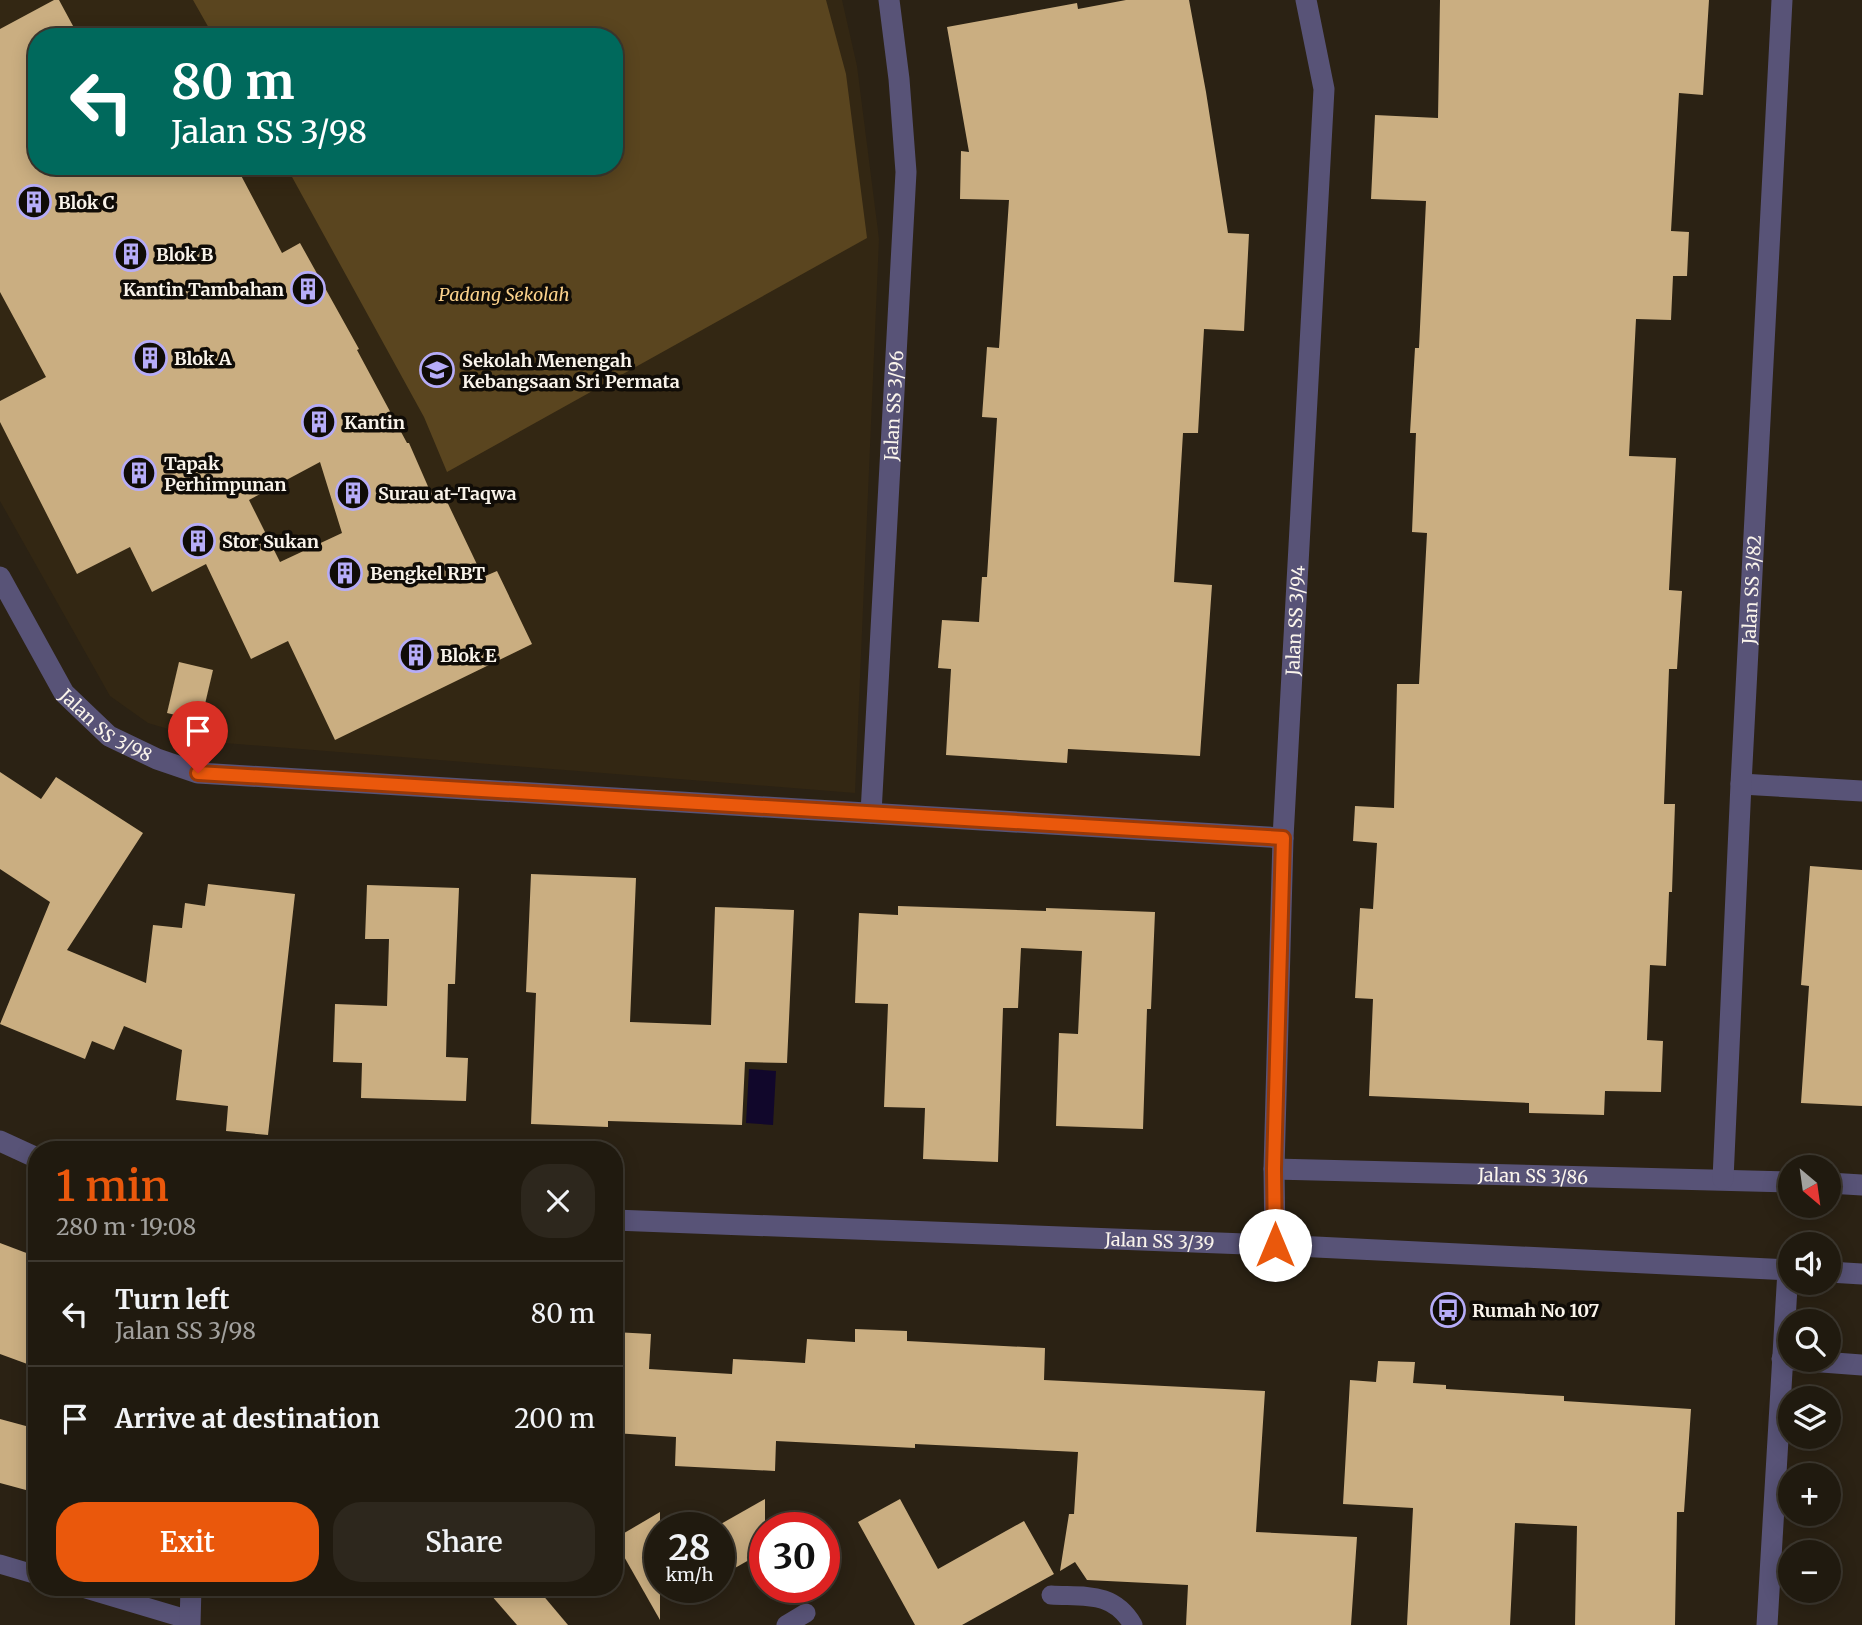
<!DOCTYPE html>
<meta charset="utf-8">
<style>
:root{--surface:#201a0f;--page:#2d271d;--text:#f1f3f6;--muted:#a2a19e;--line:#3d382f;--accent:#ea580c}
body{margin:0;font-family:Merriweather,serif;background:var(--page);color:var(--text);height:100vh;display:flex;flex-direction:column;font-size:26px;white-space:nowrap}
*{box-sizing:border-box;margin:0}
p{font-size:23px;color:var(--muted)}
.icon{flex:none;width:38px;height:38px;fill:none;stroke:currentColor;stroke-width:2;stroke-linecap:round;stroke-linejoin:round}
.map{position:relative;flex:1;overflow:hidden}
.details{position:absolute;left:28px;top:1141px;width:595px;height:455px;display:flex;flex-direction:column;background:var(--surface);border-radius:28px;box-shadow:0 4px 18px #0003,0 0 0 2px var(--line)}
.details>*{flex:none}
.top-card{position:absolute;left:28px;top:28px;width:595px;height:147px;border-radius:28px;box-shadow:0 4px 18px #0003,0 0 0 2px var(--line);background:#00695c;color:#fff;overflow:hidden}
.needle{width:46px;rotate:151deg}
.tools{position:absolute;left:1778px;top:1155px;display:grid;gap:14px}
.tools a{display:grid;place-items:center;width:63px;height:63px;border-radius:50%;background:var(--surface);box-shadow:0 4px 18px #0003,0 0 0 2px var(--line);font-size:35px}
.speed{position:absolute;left:644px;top:1512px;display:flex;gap:14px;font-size:35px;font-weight:700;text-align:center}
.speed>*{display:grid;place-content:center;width:91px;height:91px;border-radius:50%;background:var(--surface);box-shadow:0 4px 18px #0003,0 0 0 2px var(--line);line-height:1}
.speed small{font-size:18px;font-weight:400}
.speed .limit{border:10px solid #d22;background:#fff;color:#111}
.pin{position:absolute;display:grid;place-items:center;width:60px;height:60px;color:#fff;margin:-72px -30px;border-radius:50% 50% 50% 0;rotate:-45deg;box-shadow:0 0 7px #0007}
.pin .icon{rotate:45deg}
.me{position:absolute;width:77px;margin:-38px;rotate:0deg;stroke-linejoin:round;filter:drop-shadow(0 0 5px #0008)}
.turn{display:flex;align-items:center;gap:24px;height:147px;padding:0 28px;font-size:32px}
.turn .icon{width:91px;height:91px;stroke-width:2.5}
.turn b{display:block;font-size:49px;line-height:60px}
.round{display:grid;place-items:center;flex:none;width:74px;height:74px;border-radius:28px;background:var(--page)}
.summary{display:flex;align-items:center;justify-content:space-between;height:119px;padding:0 28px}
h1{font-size:42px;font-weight:600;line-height:52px;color:var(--accent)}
.primary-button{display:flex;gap:14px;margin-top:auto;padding:14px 28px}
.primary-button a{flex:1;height:80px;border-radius:28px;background:var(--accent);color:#fff;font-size:28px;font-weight:600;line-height:80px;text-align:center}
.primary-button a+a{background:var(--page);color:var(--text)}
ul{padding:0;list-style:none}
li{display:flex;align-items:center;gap:21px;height:105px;padding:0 28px;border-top:2px solid var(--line)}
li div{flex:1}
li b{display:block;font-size:26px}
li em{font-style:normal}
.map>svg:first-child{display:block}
.built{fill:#332713;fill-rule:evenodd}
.green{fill:#5a451f}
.water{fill:#11072b}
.building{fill:#caae81;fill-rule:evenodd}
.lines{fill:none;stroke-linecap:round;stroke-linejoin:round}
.service{stroke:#585377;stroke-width:19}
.minor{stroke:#585377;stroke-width:21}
.tertiary{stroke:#585377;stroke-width:21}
.route-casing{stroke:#983908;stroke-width:18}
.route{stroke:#ea580c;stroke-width:12}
.labels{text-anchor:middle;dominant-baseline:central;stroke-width:7;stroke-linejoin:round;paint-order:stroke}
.poi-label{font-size:18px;font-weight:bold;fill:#faf4eb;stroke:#100c07;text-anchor:start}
.park-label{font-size:18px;font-style:italic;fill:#fbd18b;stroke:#100c07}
.street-label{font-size:18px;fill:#faf4eb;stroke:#100c07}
</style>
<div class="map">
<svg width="1862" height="1625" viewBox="0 0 1862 1625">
<rect width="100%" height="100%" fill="#2b2214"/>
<path class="built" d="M0 0H842L857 66 879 239 855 793 212 742 148 723 110 696 0 501ZM37 37H614V166H37Z"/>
<path class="green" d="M193 0H826L846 74 867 238 447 472 424 417 286 166H614V37H214Z"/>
<path class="water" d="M749 1069 776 1071 773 1125 746 1123Z"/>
<g class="building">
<path d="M54 0H59L79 37H37V166H236L282 253 300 243 359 349 357 350 407 443H409L430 491 440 487 483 577 497 571 532 644 335 740 288 641 251 659 206 564 152 592 130 547 77 574 0 422V401L46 377 0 292V29ZM320 462 342 533 280 562 249 500Z"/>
<path d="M1126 0H1189L1206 92 1228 233 1249 234 1244 331 1204 329 1198 433H1183L1174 582 1212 585 1200 756 1068 749 1067 763 946 755 951 669 938 668 942 620 979 622 982 577H987L997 418 982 417 987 347 999 348 1009 200 960 199 961 151 969 152 947 27 1077 3 1078 9Z"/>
<path d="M1440 0H1709L1703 95 1679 93 1671 231 1689 232 1687 276H1673L1671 320 1636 319 1629 456 1676 458 1669 590 1682 591 1677 669H1669L1664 804H1675L1672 892H1669L1666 966 1650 965 1647 1040 1663 1041 1661 1092 1605 1091 1604 1115 1529 1113V1103L1369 1096 1373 999 1355 998 1360 908 1373 909 1377 843 1353 841 1355 806 1394 808 1397 684H1419L1427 533 1412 532 1416 433H1410L1415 348H1419L1426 201 1371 199 1375 115 1438 118Z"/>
<path d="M179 662 213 670 201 721 167 713Z"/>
<path d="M0 772 41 799 56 777 143 833 67 950 146 983 153 925 182 928 185 903 205 906 208 884 295 894 268 1135 226 1131 228 1106 176 1100 182 1050 124 1026 114 1050 92 1041 85 1059 0 1024 50 902 0 869Z"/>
<path d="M1810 866 1862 870V1106L1801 1103 1809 986 1801 985Z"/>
<path d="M531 874 636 878 630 1022 711 1025 715 907 794 910 787 1063 745 1062 742 1125 608 1121V1127L531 1124 536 993 526 992Z"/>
<path d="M367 885 459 888 455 984H448L446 1057 468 1058 466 1101 361 1098 362 1063 333 1062 335 1004 387 1006 389 939H365Z"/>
<path d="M898 906 1046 911V908L1155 912 1151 1009H1147L1143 1129 1056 1126 1059 1033 1078 1034 1082 951 1021 948 1018 1008H1003L998 1162 923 1159 925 1108 884 1107 888 1004 855 1003 859 913 898 915Z"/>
<path d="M0 1243 37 1257V1347L30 1365 0 1354Z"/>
<path d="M855 1329 907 1331V1341L1045 1348 1044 1380 1265 1391 1256 1532 1357 1537 1351 1625H1186L1188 1585 1087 1580 1075 1562 1060 1571 1069 1514H1074L1078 1452 915 1444V1448L776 1441 775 1471 675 1466 676 1437 614 1433V1332L651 1334 649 1369 732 1374 733 1359 805 1363 807 1339 855 1342Z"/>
<path d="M1378 1361 1415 1362 1413 1383 1446 1385V1389L1564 1396V1401L1691 1409 1684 1512H1677L1675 1625H1575L1577 1526 1515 1523 1510 1625H1407L1413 1508 1343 1504 1350 1380 1376 1382Z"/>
<path d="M0 1419 37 1429V1493L0 1483Z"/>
<path d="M765 1499V1551L719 1577V1525Z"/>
<path d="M900 1499 938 1569 1024 1521 1054 1574 962 1625H915L858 1522Z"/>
<path d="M660 1512V1620L614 1539Z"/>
<path d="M484 1587H536L568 1625H517Z"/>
</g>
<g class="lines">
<g class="service">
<path d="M0 1564 37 1575"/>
<path d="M79 1587 190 1620"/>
<path d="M1051 1595C1085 1597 1113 1591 1133 1625"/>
<path d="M786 1625 806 1613"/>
</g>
<g class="minor">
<path id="s1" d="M0 577 64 693 109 736 157 759 198 773 1283 838"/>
<path d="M1741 784 1862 791"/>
<path id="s2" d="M871 813 906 172 899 79 889 0"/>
<path id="s3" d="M1274 1169 1790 1182"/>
<path id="s4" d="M1723 1179 1741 784 1782 0"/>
<path d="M1829 1183 1862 1185"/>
<path id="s5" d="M1275 1245 1274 1169 1283 838 1324 89 1306 0"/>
<path d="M1782 1359 1862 1365"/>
<path d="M190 1625 191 1587"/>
<path d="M1767 1625 1788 1270"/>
</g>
<g class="tertiary">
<path d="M0 1141 37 1158"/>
<path id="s6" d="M614 1220 1275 1245 1790 1270"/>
<path d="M1829 1272 1862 1274"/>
</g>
</g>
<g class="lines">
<g class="route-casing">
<path id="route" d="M198 773 1283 838 1274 1169 1275 1245"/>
</g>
<use href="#route" class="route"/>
</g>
<defs>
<g id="building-ring" transform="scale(1.75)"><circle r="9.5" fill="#100c07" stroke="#b6acf8" stroke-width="1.5"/><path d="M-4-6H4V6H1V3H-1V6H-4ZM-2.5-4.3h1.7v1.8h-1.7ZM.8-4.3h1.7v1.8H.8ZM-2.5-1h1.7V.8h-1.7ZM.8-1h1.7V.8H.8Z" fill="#b6acf8"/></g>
<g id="school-ring" transform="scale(1.75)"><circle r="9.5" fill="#100c07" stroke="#b6acf8" stroke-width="1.5"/><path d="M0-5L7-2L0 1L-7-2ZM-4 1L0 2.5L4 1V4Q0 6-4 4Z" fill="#b6acf8"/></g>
<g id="bus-ring" transform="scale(1.75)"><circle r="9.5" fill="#100c07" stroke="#b6acf8" stroke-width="1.5"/><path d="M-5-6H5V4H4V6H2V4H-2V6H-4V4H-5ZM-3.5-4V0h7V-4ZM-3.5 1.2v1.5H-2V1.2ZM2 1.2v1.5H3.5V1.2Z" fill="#b6acf8"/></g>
</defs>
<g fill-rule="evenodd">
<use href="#building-ring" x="34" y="202"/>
<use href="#building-ring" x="131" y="254"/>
<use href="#building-ring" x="308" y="289"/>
<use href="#building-ring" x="150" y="358"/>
<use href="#school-ring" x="437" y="370"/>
<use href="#building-ring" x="319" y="422"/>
<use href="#building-ring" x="139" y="473"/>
<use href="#building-ring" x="353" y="493"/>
<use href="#building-ring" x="198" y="541"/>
<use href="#building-ring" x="345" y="573"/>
<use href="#building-ring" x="416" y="655"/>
<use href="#bus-ring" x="1448" y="1310"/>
</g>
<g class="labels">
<g class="poi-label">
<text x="58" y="202">Blok C</text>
<text x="156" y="254">Blok B</text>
<text x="284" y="289" text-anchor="end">Kantin Tambahan</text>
<text x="174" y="358">Blok A</text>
<text x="462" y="360">Sekolah Menengah<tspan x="462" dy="21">Kebangsaan Sri Permata</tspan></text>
<text x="344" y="422">Kantin</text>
<text x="164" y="463">Tapak<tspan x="164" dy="21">Perhimpunan</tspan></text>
<text x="378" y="493">Surau at-Taqwa</text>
<text x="222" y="541">Stor Sukan</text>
<text x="370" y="573">Bengkel RBT</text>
<text x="440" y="655">Blok E</text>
<text x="1472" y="1310">Rumah No 107</text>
</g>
<g class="park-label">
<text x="504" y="294">Padang Sekolah</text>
</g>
<g class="street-label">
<text stroke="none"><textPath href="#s2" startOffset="408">Jalan SS 3/96</textPath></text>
<text stroke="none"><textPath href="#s4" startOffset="590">Jalan SS 3/82</textPath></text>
<text stroke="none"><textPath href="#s5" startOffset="625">Jalan SS 3/94</textPath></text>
<text stroke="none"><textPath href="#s1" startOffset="186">Jalan SS 3/98</textPath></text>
<text stroke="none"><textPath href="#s3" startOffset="259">Jalan SS 3/86</textPath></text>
<text stroke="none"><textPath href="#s6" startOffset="546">Jalan SS 3/39</textPath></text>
</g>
</g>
</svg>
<div class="tools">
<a><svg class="needle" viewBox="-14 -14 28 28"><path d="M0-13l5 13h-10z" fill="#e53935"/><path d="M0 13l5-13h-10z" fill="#a2a19e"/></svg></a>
<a><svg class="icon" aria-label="sound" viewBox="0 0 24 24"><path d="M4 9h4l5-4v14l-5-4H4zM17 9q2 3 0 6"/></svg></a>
<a><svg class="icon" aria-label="search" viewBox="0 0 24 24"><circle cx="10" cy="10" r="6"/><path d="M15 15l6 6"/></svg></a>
<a><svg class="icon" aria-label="layers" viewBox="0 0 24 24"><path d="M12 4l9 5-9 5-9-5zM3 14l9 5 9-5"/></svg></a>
<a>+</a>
<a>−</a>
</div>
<div class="speed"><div>28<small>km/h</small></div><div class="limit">30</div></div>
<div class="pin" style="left:198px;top:773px;background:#d93025"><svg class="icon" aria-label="arrive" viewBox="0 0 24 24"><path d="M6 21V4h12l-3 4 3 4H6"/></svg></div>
<svg class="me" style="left:1275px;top:1245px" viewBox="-20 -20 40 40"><circle r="19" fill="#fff"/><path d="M0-13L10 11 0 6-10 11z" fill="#ea580c"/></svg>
<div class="top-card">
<div class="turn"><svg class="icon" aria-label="left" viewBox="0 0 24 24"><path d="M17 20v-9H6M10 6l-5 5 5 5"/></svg><div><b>80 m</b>Jalan SS 3/98</div></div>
</div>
<section class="details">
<div class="summary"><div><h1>1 min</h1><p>280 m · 19:08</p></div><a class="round"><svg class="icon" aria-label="close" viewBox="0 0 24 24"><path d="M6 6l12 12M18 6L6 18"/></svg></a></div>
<ul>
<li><svg class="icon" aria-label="left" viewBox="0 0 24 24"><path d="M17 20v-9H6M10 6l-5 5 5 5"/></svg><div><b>Turn left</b><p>Jalan SS 3/98</p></div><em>80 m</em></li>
<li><svg class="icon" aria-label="arrive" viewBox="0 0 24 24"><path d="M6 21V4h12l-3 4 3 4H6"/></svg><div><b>Arrive at destination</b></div><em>200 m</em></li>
</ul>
<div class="primary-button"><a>Exit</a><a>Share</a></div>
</section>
</div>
